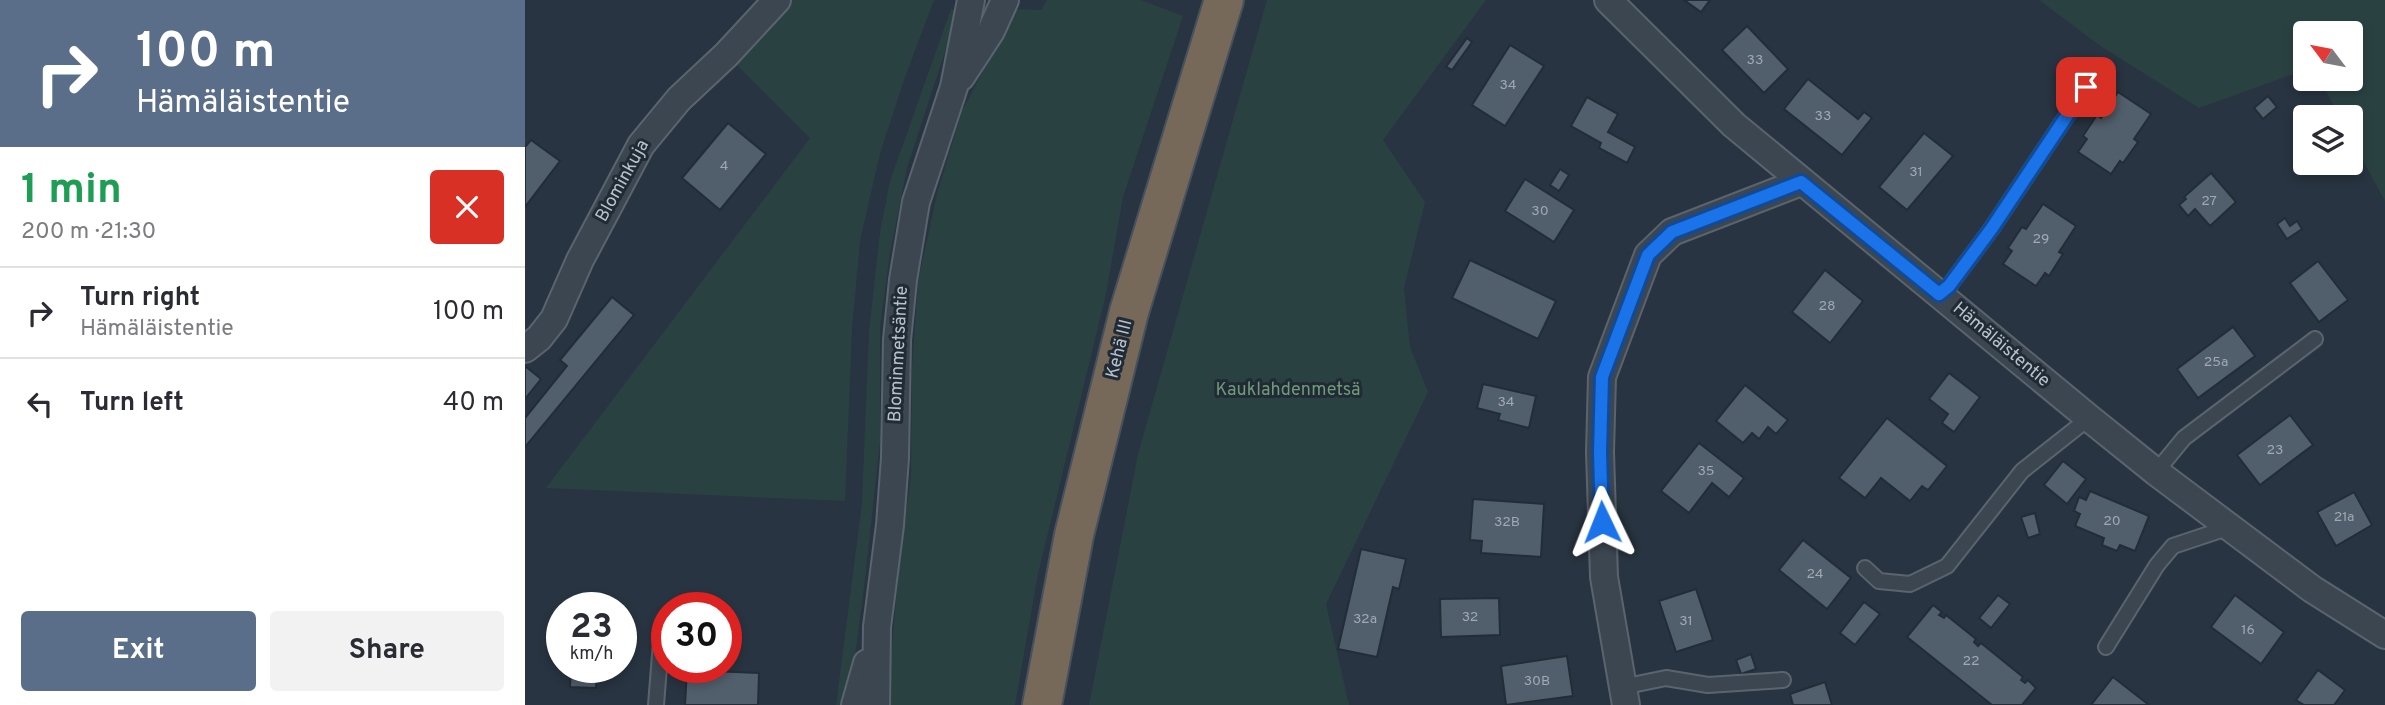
<!DOCTYPE html>
<meta charset="utf-8">
<style>
:root{--surface:#fff;--page:#f2f2f3;--text:#2b2b33;--muted:#7c7c81;--line:#e1e1e2;--accent:#5b6e89}
body{margin:0;font-family:Overpass,sans-serif;background:var(--page);color:var(--text);height:100vh;display:flex;flex-direction:column;font-size:26px;white-space:nowrap}
*{box-sizing:border-box;margin:0}
p{font-size:23px;color:var(--muted)}
.icon{flex:none;width:38px;height:38px;fill:none;stroke:currentColor;stroke-width:2;stroke-linecap:round;stroke-linejoin:round}
.map{position:relative;flex:1;overflow:hidden}
.drawer{display:flex;flex-direction:column;background:var(--surface);width:525px}
.drawer>*{flex:none}
.hud{background:#5b6e89;color:#fff;overflow:hidden}
.needle{width:46px;rotate:302deg}
.controls{position:absolute;left:1768px;top:21px;display:grid;gap:14px}
.controls a{display:grid;place-items:center;width:70px;height:70px;border-radius:7px;background:var(--surface);box-shadow:0 4px 10px #0003;font-size:35px}
.speed{position:absolute;left:21px;top:592px;display:flex;gap:14px;font-size:35px;font-weight:700;text-align:center}
.speed>*{display:grid;place-content:center;width:91px;height:91px;border-radius:50%;background:var(--surface);box-shadow:0 4px 10px #0003;line-height:1}
.speed small{font-size:18px;font-weight:400}
.speed .limit{border:10px solid #d22;background:#fff;color:#111}
.pin{position:absolute;display:grid;place-items:center;width:60px;height:60px;color:#fff;margin:-30px;border-radius:14px;box-shadow:0 4px 10px #0006}
.me{position:absolute;width:77px;margin:-38px;rotate:358deg;stroke-linejoin:round;filter:drop-shadow(0 0 5px #0008)}
.turn{display:flex;align-items:center;gap:24px;height:147px;padding:0 21px;font-size:32px}
.turn .icon{width:91px;height:91px;stroke-width:2.5}
.turn b{display:block;font-size:49px;line-height:60px}
.round{display:grid;place-items:center;flex:none;width:74px;height:74px;border-radius:7px;background:var(--page)}
.overview{display:flex;align-items:center;justify-content:space-between;height:119px;padding:0 21px}
h1{font-size:42px;font-weight:700;line-height:52px;color:#1e9e55}
.action{display:flex;gap:14px;margin-top:auto;padding:14px 21px}
.action a{flex:1;height:80px;border-radius:7px;background:var(--accent);color:#fff;font-size:28px;font-weight:700;line-height:80px;text-align:center}
.action a+a{background:var(--page);color:var(--text)}
ul{padding:0;list-style:none}
li{display:flex;align-items:center;gap:21px;height:91px;padding:0 21px;border-top:2px solid var(--line)}
li div{flex:1}
li b{display:block;font-size:26px}
li em{font-style:normal}
main{display:flex;flex:1;min-height:0}
.map>svg:first-child{display:block}
.green{fill:#2a4142}
.building{fill:#515f6c;stroke:#232d38;stroke-width:2}
.lines{fill:none;stroke-linecap:round;stroke-linejoin:round}
.lane-casing{stroke:#5a646e;stroke-width:18}
.street-casing{stroke:#5a646e;stroke-width:30}
.highway-casing{stroke:#47515b;stroke-width:42}
.lane{stroke:#3c4651;stroke-width:14}
.street{stroke:#3c4651;stroke-width:26}
.highway{stroke:#766959;stroke-width:38}
.route-casing{stroke:#114b97;stroke-width:18}
.route{stroke:#1a73e8;stroke-width:12}
.labels{text-anchor:middle;dominant-baseline:central;stroke-width:6;stroke-linejoin:round;paint-order:stroke}
.number-label{font-size:14px;fill:#9fa8b3}
.street-label{font-size:18px;fill:#b9c1cb;stroke:#202b36}
.park-label{font-size:18px;fill:#719a77;stroke:#202b36}
</style>
<main>
<section class="drawer">
<div class="hud">
<div class="turn"><svg class="icon" aria-label="right" viewBox="0 0 24 24"><path d="M7 20v-9h11M14 6l5 5-5 5"/></svg><div><b>100 m</b>Hämäläistentie</div></div>
</div>
<div class="overview"><div><h1>1 min</h1><p>200 m · 21:30</p></div><a class="round" style="background:#d93025;color:#fff"><svg class="icon" aria-label="close" viewBox="0 0 24 24"><path d="M6 6l12 12M18 6L6 18"/></svg></a></div>
<ul>
<li><svg class="icon" aria-label="right" viewBox="0 0 24 24"><path d="M7 20v-9h11M14 6l5 5-5 5"/></svg><div><b>Turn right</b><p>Hämäläistentie</p></div><em>100 m</em></li>
<li><svg class="icon" aria-label="left" viewBox="0 0 24 24"><path d="M17 20v-9H6M10 6l-5 5 5 5"/></svg><div><b>Turn left</b></div><em>40 m</em></li>
</ul>
<div class="action"><a>Exit</a><a>Share</a></div>
</section>
<div class="map">
<svg width="1860" height="705" viewBox="0 0 1860 705">
<rect width="100%" height="100%" fill="#283441"/>
<g class="green">
<path d="M262 0H409L379 80 355 154 335 241 327 329 320 501 21 488 285 138 210 63Z"/>
<path d="M522 0H616L658 16 598 197 581 294 513 574 490 705H362L373 576 386 475 387 368 393 282 412 194 437 111 491 9 516 10Z"/>
<path d="M742 0H961L858 140 900 202 879 288 885 347 903 392 801 604 824 705H564L613 454Z"/>
<path d="M1514 0H1860V201L1825 137V117H1815L1794 79H1825V33H1780V70L1674 108 1574 45Z"/>
<path d="M426 9 433 12 382 168 365 253 355 328V442L340 580 330 656 317 705H311L337 503 344 331 355 232 365 181Z"/>
</g>
<g class="building">
<path d="M1159 0H1185L1176 12Z"/>
<path d="M1222 26 1263 69 1239 93 1197 50Z"/>
<path d="M942 38 947 42 927 70 921 67Z"/>
<path d="M985 45 1019 66 980 126 947 105Z"/>
<path d="M1283 79 1333 119 1339 112 1347 118 1317 155 1259 109Z"/>
<path d="M1593 92 1626 114 1609 139 1613 142 1598 163 1595 161 1586 174 1553 152 1562 139 1558 136 1572 115 1576 118Z"/>
<path d="M1743 96 1752 107 1738 119 1729 108Z"/>
<path d="M1062 97 1093 114 1083 132 1110 147 1102 163 1074 148 1076 143 1046 126Z"/>
<path d="M203 123 241 154 195 210 157 178Z"/>
<path d="M1399 133 1428 156 1382 210 1354 187Z"/>
<path d="M6 140 35 161 0 207V147Z"/>
<path d="M1035 169 1044 175 1034 191 1025 185Z"/>
<path d="M1686 173 1711 202 1685 226 1670 209 1663 216 1654 205 1661 199 1659 197Z"/>
<path d="M1000 179 1049 210 1029 242 980 211Z"/>
<path d="M1518 204 1551 226 1534 252 1538 254 1524 276 1520 273 1511 286 1478 264 1487 251 1483 248 1497 227 1501 229Z"/>
<path d="M1760 218 1765 226 1772 221 1777 229 1762 239 1752 224Z"/>
<path d="M945 260 1031 301 1013 339 927 298Z"/>
<path d="M1793 261 1823 300 1794 322 1765 283Z"/>
<path d="M1300 270 1338 301 1305 343 1267 312Z"/>
<path d="M87 297 109 315 0 447V418L42 366 35 360Z"/>
<path d="M1708 327 1730 356 1673 398 1652 369Z"/>
<path d="M0 366 16 379 0 399Z"/>
<path d="M1424 373 1455 397 1429 432 1417 423 1423 414 1404 399Z"/>
<path d="M958 384 1011 396 1004 428 973 420 975 414 952 408Z"/>
<path d="M1220 385 1263 420 1251 434 1243 427 1234 439 1227 433 1218 443 1191 421Z"/>
<path d="M1765 415 1788 445 1735 485 1712 455Z"/>
<path d="M1362 418 1422 466 1403 490 1397 486 1385 501 1356 478 1340 498 1314 478Z"/>
<path d="M1174 443 1219 478 1204 497 1187 483 1164 513 1136 491Z"/>
<path d="M1538 461 1561 479 1542 504 1519 485Z"/>
<path d="M1565 491 1624 516 1610 551 1595 545 1592 551 1577 545 1579 538 1550 526 1555 514 1549 511 1554 497 1561 500Z"/>
<path d="M1829 492 1847 525 1811 546 1792 512Z"/>
<path d="M948 499 1019 504 1016 557 956 553 957 541 945 540Z"/>
<path d="M1510 513 1515 534 1503 538 1496 517Z"/>
<path d="M1278 540 1326 578 1302 609 1254 570Z"/>
<path d="M836 549 881 559 874 589 868 587 852 657 813 649Z"/>
<path d="M1171 589 1188 640 1151 652 1134 601Z"/>
<path d="M1473 595 1485 604 1466 628 1454 618Z"/>
<path d="M1710 595 1759 632 1736 664 1686 627Z"/>
<path d="M974 598 975 635 916 637 915 599Z"/>
<path d="M1339 602 1355 614 1330 645 1315 633Z"/>
<path d="M1408 605 1417 612 1414 615 1419 618 1421 615 1451 639 1449 642 1453 646 1456 643 1498 677 1496 680 1500 683 1503 680 1511 688 1497 705H1467L1382 637Z"/>
<path d="M1226 654 1231 669 1216 674 1211 660Z"/>
<path d="M1042 656 1048 696 981 705 976 666Z"/>
<path d="M46 667H72L71 688 45 687Z"/>
<path d="M162 670 234 673 233 705H160Z"/>
<path d="M1793 670 1820 690 1809 705H1779L1771 700Z"/>
<path d="M1588 677 1624 705H1566Z"/>
<path d="M1300 682 1307 705H1268L1265 694Z"/>
</g>
<g class="lines">
<g class="lane-casing">
<g id="lane">
<path d="M1414 294 1424 286 1467 228 1561 87"/>
<path d="M1631 472 1659 438 1790 339"/>
<path d="M1340 568 1354 581 1385 584 1422 566 1497 471 1564 418"/>
<path d="M1581 647 1632 565 1648 546 1705 527"/>
<path d="M1097 687 1141 678 1183 685 1258 680"/>
<path d="M131 705 137 629"/>
</g>
</g>
<g class="street-casing">
<g id="street">
<path d="M1083 0 1209 125 1564 418 1631 472 1787 589 1860 635"/>
<path d="M436 77 466 31 480 0"/>
<path d="M0 349 14 338 29 319 55 260 116 145 154 99 201 55 252 0"/>
<path d="M330 705 342 663"/>
<path d="M351 705 352 627 365 525 370 458 372 340 378 280 391 202 429 87 446 0"/>
<path d="M1101 705 1079 577 1075 452 1077 377 1123 255 1147 232 1276 182"/>
</g>
</g>
<g class="highway-casing">
<path id="highway" d="M517 705 549 535 604 312 699 0"/>
</g>
<use href="#lane" class="lane"/>
<use href="#street" class="street"/>
<use href="#highway" class="highway"/>
</g>
<g class="lines">
<g class="route-casing">
<path id="route" d="M1077 522 1075 452 1077 377 1123 255 1147 232 1276 182 1414 294 1424 286 1467 228 1561 87"/>
</g>
<use href="#route" class="route"/>
</g>
<g class="labels">
<g class="number-label">
<text x="1230" y="60">33</text>
<text x="983" y="85">34</text>
<text x="1298" y="116">33</text>
<text x="199" y="166">4</text>
<text x="1391" y="172">31</text>
<text x="1684" y="201">27</text>
<text x="1015" y="211">30</text>
<text x="1516" y="239">29</text>
<text x="1302" y="306">28</text>
<text x="1691" y="362">25a</text>
<text x="981" y="402">34</text>
<text x="1750" y="450">23</text>
<text x="1181" y="471">35</text>
<text x="1819" y="517">21a</text>
<text x="1587" y="521">20</text>
<text x="982" y="522">32B</text>
<text x="1290" y="574">24</text>
<text x="945" y="617">32</text>
<text x="840" y="619">32a</text>
<text x="1161" y="621">31</text>
<text x="1723" y="630">16</text>
<text x="1446" y="661">22</text>
<text x="1012" y="681">30B</text>
</g>
<g class="street-label">
<text transform="translate(98 181) rotate(-61)">Blominkuja</text>
<text transform="translate(1476 345) rotate(40)">Hämäläistentie</text>
<text transform="translate(595 349) rotate(-76)">Kehä III</text>
<text transform="translate(374 354) rotate(-87)">Blominmetsäntie</text>
</g>
<g class="park-label">
<text x="763" y="390">Kauklahdenmetsä</text>
</g>
</g>
</svg>
<div class="controls">
<a><svg class="needle" viewBox="-14 -14 28 28"><path d="M0-13l5 13h-10z" fill="#e53935"/><path d="M0 13l5-13h-10z" fill="#7c7c81"/></svg></a>
<a><svg class="icon" aria-label="layers" viewBox="0 0 24 24"><path d="M12 4l9 5-9 5-9-5zM3 14l9 5 9-5"/></svg></a>
</div>
<div class="speed"><div>23<small>km/h</small></div><div class="limit">30</div></div>
<div class="pin" style="left:1561px;top:87px;background:#d93025"><svg class="icon" aria-label="arrive" viewBox="0 0 24 24"><path d="M6 21V4h12l-3 4 3 4H6"/></svg></div>
<svg class="me" style="left:1077px;top:522px" viewBox="-20 -20 40 40"><path d="M0-17L14 15 0 8-14 15z" fill="#1a73e8" stroke="#fff" stroke-width="4"/></svg>
</div>
</main>
